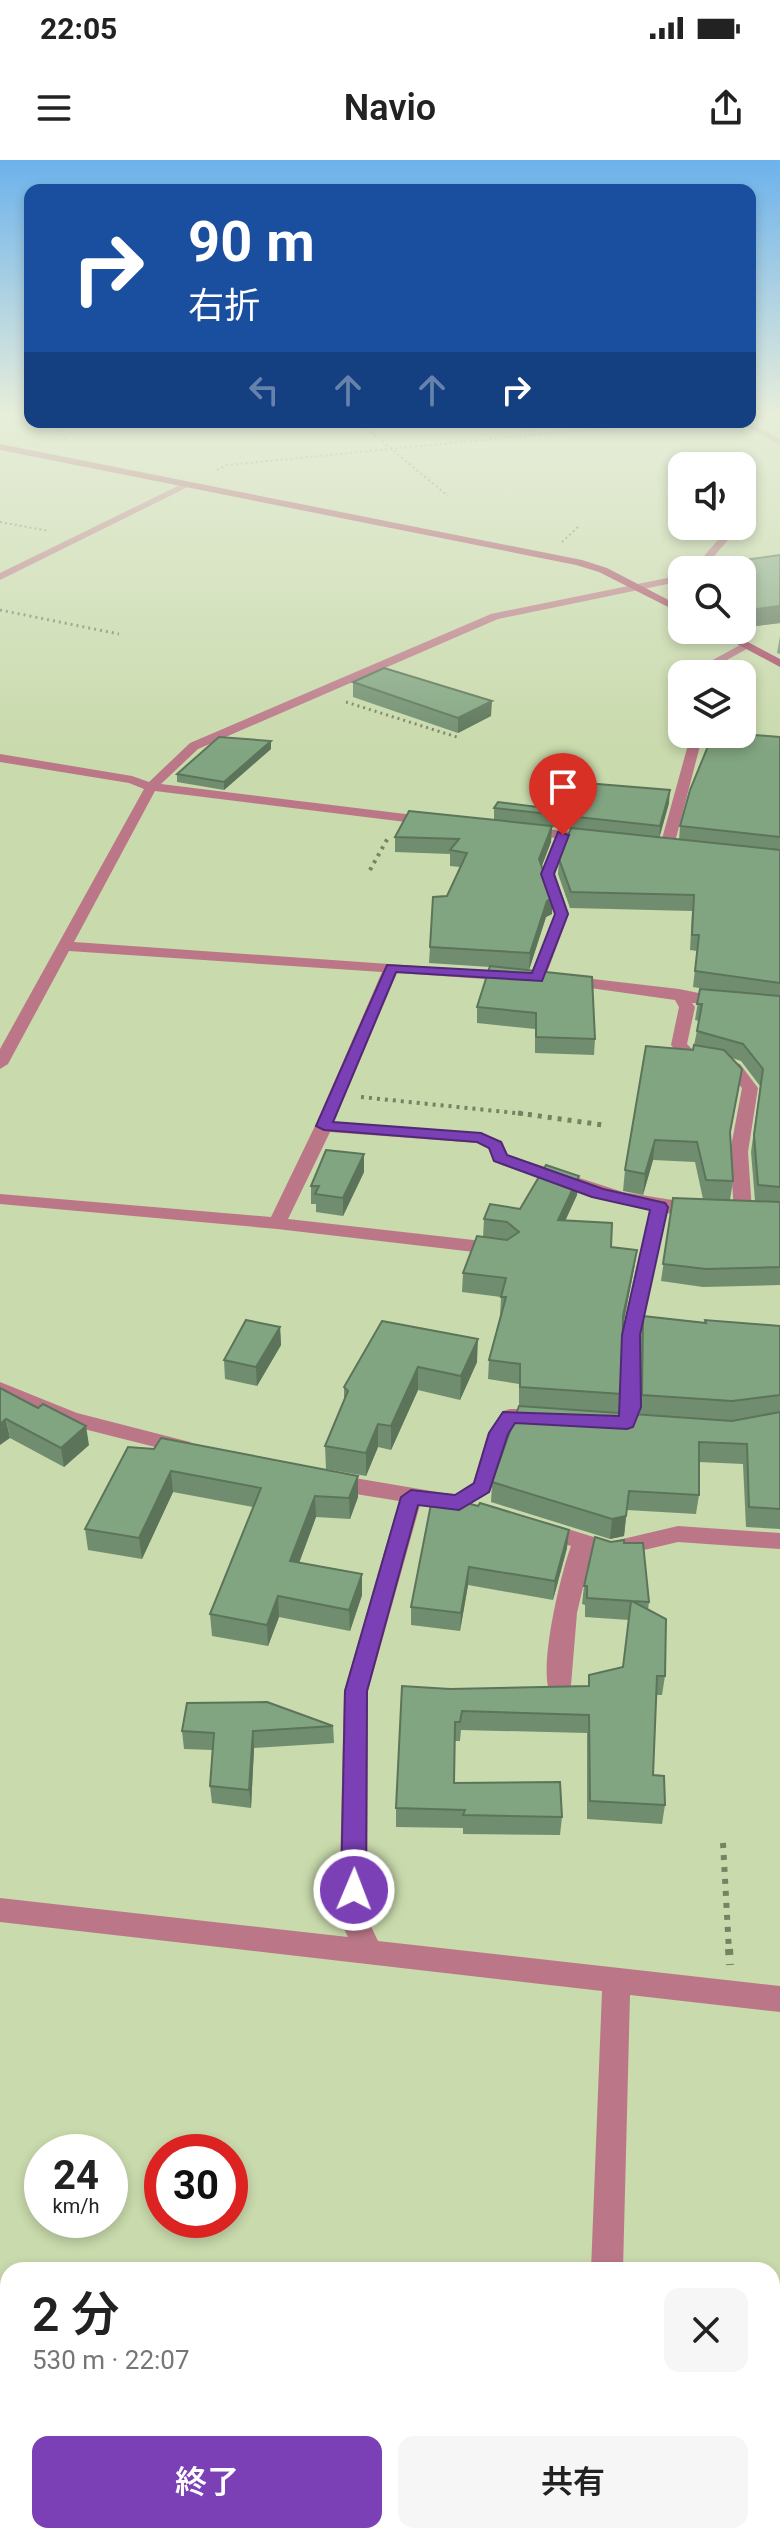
<!DOCTYPE html>
<html lang="ja">
<meta charset="utf-8">
<style>
:root{--surface:#fff;--page:#f6f6f6;--text:#222;--muted:#767676;--accent:#7c40b6}
body{margin:0;font-family:Roboto,"Noto Sans JP",sans-serif;background:var(--page);color:var(--text);height:100vh;display:flex;flex-direction:column;font-size:30px;white-space:nowrap}
*{box-sizing:border-box;margin:0}
p{font-size:26px;color:var(--muted)}
.icon{flex:none;width:44px;height:44px;fill:none;stroke:currentColor;stroke-width:2;stroke-linecap:round;stroke-linejoin:round}
.map{position:relative;flex:1;overflow:hidden}
.panel{position:absolute;left:0px;top:2102px;width:780px;height:282px;display:flex;flex-direction:column;background:var(--surface);border-radius:24px 24px 0 0;box-shadow:0 4px 12px #0003}
.panel>*{flex:none}
.banner{position:absolute;left:24px;top:24px;width:732px;height:244px;border-radius:16px;box-shadow:0 4px 12px #0003;background:#1a4fa0;color:#fff;overflow:hidden}
.fabs{position:absolute;left:668px;top:292px;display:grid;gap:16px}
.fabs a{display:grid;place-items:center;width:88px;height:88px;border-radius:16px;background:var(--surface);box-shadow:0 4px 12px #0003;font-size:40px}
.speed{position:absolute;left:24px;top:1974px;display:flex;gap:16px;font-size:40px;font-weight:700;text-align:center}
.speed>*{display:grid;place-content:center;width:104px;height:104px;border-radius:50%;background:var(--surface);box-shadow:0 4px 12px #0003;line-height:1}
.speed small{font-size:20px;font-weight:400}
.speed .limit{border:12px solid #d22;background:#fff;color:#111}
.pin{position:absolute;display:grid;place-items:center;width:68px;height:68px;color:#fff;margin:-82px -34px;border-radius:50% 50% 50% 0;rotate:-45deg;box-shadow:0 0 8px #0007}
.pin .icon{rotate:45deg}
.me{position:absolute;width:88px;margin:-44px;rotate:1deg;stroke-linejoin:round;filter:drop-shadow(0 0 6px #0008)}
.turn{display:flex;align-items:center;gap:28px;height:168px;padding:0 32px;font-size:36px}
.turn .icon{width:104px;height:104px;stroke-width:2.5}
.turn b{display:block;font-size:56px;line-height:68px}
.lanes{display:flex;align-items:center;height:76px;padding:0 32px;background:#0003;justify-content:center;gap:40px;direction:ltr}
.lanes .off{opacity:.35}
.round{display:grid;place-items:center;flex:none;width:84px;height:84px;border-radius:16px;background:var(--page)}
.overview{display:flex;align-items:center;justify-content:space-between;height:136px;padding:0 32px}
h1{font-size:48px;font-weight:600;line-height:60px}
.cta{display:flex;gap:16px;margin-top:auto;padding:16px 32px}
.cta a{flex:1;height:92px;border-radius:16px;background:var(--accent);color:#fff;font-size:32px;font-weight:600;line-height:92px;text-align:center}
.cta a+a{background:var(--page);color:var(--text)}
.status{display:flex;justify-content:space-between;align-items:center;height:56px;padding:0 40px;background:var(--surface);direction:ltr}
.status svg{height:22px;fill:currentColor}
header{display:flex;justify-content:space-between;align-items:center;height:104px;padding:0 32px;background:var(--surface);font-size:36px;font-weight:600}
.map>svg:first-child{display:block}
.lines{fill:none;stroke-linecap:round;stroke-linejoin:round}
.path-far5{stroke:#778263;stroke-width:2;stroke-dasharray:2 3;stroke-linecap:butt}
.path-far4{stroke:#778263;stroke-width:3;stroke-dasharray:2 4;stroke-linecap:butt}
.path-far3{stroke:#778263;stroke-width:4;stroke-dasharray:3 5;stroke-linecap:butt}
.path-far2{stroke:#778263;stroke-width:5;stroke-dasharray:4 6;stroke-linecap:butt}
.path-far1{stroke:#778263;stroke-width:6;stroke-dasharray:5 7;stroke-linecap:butt}
.path{stroke:#778263;stroke-width:8;stroke-dasharray:6 9;stroke-linecap:butt}
.service{fill:#b78;fill-rule:evenodd}
.minor{fill:#b78;fill-rule:evenodd}
.secondary{fill:#a84764;fill-rule:evenodd}
.wall{fill:#708e6f;fill-rule:evenodd}
.shaded-wall{fill:#5b745a}
.building{fill:#82a581;stroke:#5b745a;stroke-width:2}
.route{fill:#7c40b6;stroke:#512a76;stroke-width:2}
</style>
<div class="status"><b>22:05</b><svg viewBox="0 0 49 12"><path d="M0 12V9h3v3zM5 12V6h3v6zM10 12V3h3v9zM15 12V0h3v12zM26 1h20v11H26zM47 4h2v5h-2z"/></svg></div>
<header><svg class="icon" aria-label="menu" viewBox="0 0 24 24"><path d="M4 6h16M4 12h16M4 18h16"/></svg>Navio<svg class="icon" aria-label="share" viewBox="0 0 24 24"><path d="M12 15V3M7 8l5-5 5 5M5 13v7h14v-7"/></svg></header>
<div class="map">
<svg width="780" height="2383" viewBox="0 0 780 2383">
<rect width="100%" height="100%" fill="#c9daac"/>
<g class="lines">
<g class="path-far5">
<path d="M53 262 67 281"/>
<path d="M359 262 448 336"/>
<path d="M517 262 533 272"/>
<path d="M217 310 227 305 665 262"/>
<path d="M0 362 49 371"/>
<path d="M562 382 579 366"/>
</g>
<g class="path-far4">
<path d="M0 450 119 474"/>
<path d="M346 542 460 578"/>
</g>
<g class="path-far3">
<path d="M370 710 389 676"/>
<path d="M361 937 535 955"/>
</g>
<path class="path-far2" d="M518 953 603 965"/>
<path class="path-far1" d="M723 1683 729 1791"/>
<path class="path" d="M729 1789 730 1805"/>
<path class="service" d="M659 1043 665 1047 638 1175 639 1247 634 1263 627 1268 620 1263 625 1247 624 1175 653 1047Z"/>
<g class="minor">
<path d="M750 255H773L750 260Z"/>
<path d="M738 262H748L780 279V285Z"/>
<path d="M184 323 192 325 0 420V413Z"/>
<path d="M730 366H740L702 410H692Z"/>
<path d="M682 415V421L498 459 198 589 161 624 430 657 437 661 430 665 155 631 74 782 517 813 520 816 512 821 397 813 334 962 481 973 502 981 508 995 623 1032 703 1045 706 1049 703 1053C659 1064 539 1018 494 1002L488 988 478 983 330 972 288 1059 500 1083 509 1089 500 1095 277 1069 0 1044V1034L271 1057 315 966 382 812 69 791 8 904 0 909V889L144 629 129 623 0 602V594L132 616 149 622 190 583 491 454Z"/>
<path d="M742 484 752 486 702 514H687Z"/>
<path d="M691 574H703L674 686 667 690 660 686Z"/>
<path d="M526 667 593 674 600 678 593 682 568 679 555 714 569 754 545 818 537 823 529 818 555 754 541 714 555 678 521 674V668Z"/>
<path d="M567 816 679 829 728 839V845L692 843 695 847 687 884 696 893 740 904 758 928 748 992 752 1051 749 1055 743 1056 734 1051 730 992 742 928C738 924 734 916 729 912 711 897 694 914 671 885L679 847 675 840 562 824 559 821Z"/>
<path d="M0 1222 77 1253 190 1282 194 1287 190 1292 183 1294 64 1264 0 1237Z"/>
<path d="M510 1249H541L551 1256 541 1263H516L509 1274 490 1332 459 1351 420 1345 368 1531 367 1758 378 1781 780 1826V1852L630 1835 623 2110H591L602 1831 0 1762V1738L348 1777 339 1759 344 1531 399 1341 331 1330 323 1327 320 1322 323 1317 331 1314 455 1335 473 1323 488 1273 503 1251Z"/>
<path d="M545 1362 610 1382 678 1366 780 1373V1389L678 1382 610 1398 591 1393 577 1453 571 1525 568 1532 559 1535 550 1532C538 1508 561 1413 571 1386L537 1376 534 1370 537 1364Z"/>
<rect x="581" y="2376" width="34" height="7"/>
</g>
<g class="secondary">
<path d="M0 284 582 400 607 408 682 447V454L599 412 576 405 0 290Z"/>
<path d="M711 470H725L780 499V507Z"/>
</g>
</g>
<g class="wall">
<path d="M780 395V463L742 468V410H682V429L678 426 679 409Z"/>
<path d="M780 476V494L777 493Z"/>
<path d="M353 522 491 556 458 573 353 537Z"/>
<path d="M780 577V1125L703 1127 661 1121 673 1038 703 1039 695 1002 653 1000 643 1035 623 1031 625 1010 693 890 699 861 695 860 700 829 717 831 693 827 697 791 690 790 692 751 570 748 558 714 559 699 571 669 552 667 551 682 542 706 552 754 546 757 529 810 510 809 595 879 594 895 535 893V869L477 863V847L490 807 429 803 430 787 447 736 460 707 450 706V694L395 692V677L494 660V648L553 649 669 643 659 678 679 680 680 666ZM732 898 741 901 760 926 751 992 755 1041 730 1040 733 1021 730 975 742 909Z"/>
<path d="M271 589 224 630 177 622V614Z"/>
<path d="M364 1012 343 1056 316 1052V1044H311V1026Z"/>
<path d="M577 1035 565 1060 611 1087 637 1090 634 1109 623 1166 622 1234 620 1253 640 1255 641 1176 643 1156 705 1163 780 1166V1369L746 1367 743 1304 699 1302V1335L696 1354 627 1350 624 1376 610 1379 491 1342 492 1322 519 1247V1224L488 1219 489 1200 500 1156 501 1137 462 1132 463 1113 483 1077 484 1059Z"/>
<path d="M382 1161 477 1202 460 1240 418 1230 391 1290 378 1287 366 1316 326 1309 325 1286 344 1241V1227Z"/>
<path d="M280 1167 281 1185 257 1226 225 1219 224 1200Z"/>
<path d="M0 1228 89 1285 64 1307 10 1278Z"/>
<path d="M128 1287 358 1316V1337L350 1359 316 1357 299 1403 362 1435 350 1471 279 1457 268 1486 212 1476 210 1454 253 1347 173 1332 142 1399 88 1390 85 1369Z"/>
<path d="M433 1334 567 1388 553 1440 468 1425 460 1471 411 1465V1447Z"/>
<path d="M611 1382 624 1383 649 1442 648 1450 665 1516 662 1535H656L653 1615 665 1645 662 1664 587 1659V1573L461 1570 460 1581H455L454 1623 562 1657 560 1675 463 1674V1668L396 1667V1648L450 1529 588 1526 589 1515 623 1507 629 1460 585 1457V1445L582 1444 584 1426Z"/>
<path d="M333 1565 334 1583 254 1588 251 1648 212 1643 210 1626 212 1590 184 1589 182 1571Z"/>
</g>
<g class="shaded-wall">
<path d="M780 446V463L742 468V451Z"/>
<path d="M492 541 491 556 458 573V558Z"/>
<path d="M271 581V589L224 630V622Z"/>
<path d="M670 630 669 643 659 679 660 666Z"/>
<path d="M552 666 551 682 538 715 539 699Z"/>
<path d="M553 738 552 754 546 757 529 810 530 793 547 741Z"/>
<path d="M655 980 653 1000 643 1035 645 1014Z"/>
<path d="M364 994V1012L343 1056V1038Z"/>
<path d="M579 1016 577 1035 557 1079 558 1060Z"/>
<path d="M637 1090 634 1109 621 1175 623 1156Z"/>
<path d="M280 1167 281 1185 257 1226 256 1207Z"/>
<path d="M478 1179 477 1202 460 1240 461 1216Z"/>
<path d="M418 1207V1230L391 1290V1266Z"/>
<path d="M6 1259 10 1278 0 1285V1264Z"/>
<path d="M378 1264V1287L366 1316V1293Z"/>
<path d="M86 1266 89 1285 64 1307 61 1288Z"/>
<path d="M171 1311 173 1332 142 1399 139 1378Z"/>
<path d="M358 1316V1337L350 1359 349 1338Z"/>
<path d="M315 1336 316 1357 292 1422 290 1401Z"/>
<path d="M626 1356 624 1376 610 1379 612 1359Z"/>
<path d="M569 1370 567 1388 553 1440 555 1421Z"/>
<path d="M469 1407 468 1425 460 1471 461 1453Z"/>
<path d="M362 1414V1435L350 1471 349 1450Z"/>
<path d="M278 1436 279 1457 268 1486 267 1465Z"/>
<path d="M253 1571 254 1588 251 1648 249 1630Z"/>
</g>
<g class="building">
<path d="M780 395V446L742 451V410H682V411L679 409Z"/>
<path d="M384 508 492 541 458 558 353 522Z"/>
<path d="M713 574H742L780 577V677L680 666 690 630Z"/>
<path d="M219 577 271 581 224 622 177 614Z"/>
<path d="M573 622 670 630 660 666 494 648 498 642 553 649 558 638Z"/>
<path d="M409 651 552 666 539 699 553 738 547 741 530 793 430 787 433 737 447 736 467 693 450 690 459 679 395 677Z"/>
<path d="M571 668 780 690V823L695 811 699 775H692L694 735 571 732 559 699Z"/>
<path d="M490 806 592 817 595 879 536 877V853L477 847Z"/>
<path d="M700 829 780 836V1027L758 1025 754 975 763 909 743 884 697 871 702 844H697Z"/>
<path d="M694 885 724 890 742 909 730 972 733 1021 706 1020 697 982 655 980 645 1014 625 1010 646 886 693 890Z"/>
<path d="M326 990 364 994 343 1038 315 1034 319 1026H311Z"/>
<path d="M546 1005 579 1016 558 1060 612 1063 611 1087 637 1090 623 1156 622 1234 520 1227V1204L489 1200 506 1137H501L506 1118 463 1113 477 1076 507 1080 519 1072 507 1062 484 1059 490 1044 520 1049Z"/>
<path d="M673 1038 780 1042V1107L706 1109 663 1104Z"/>
<path d="M643 1156 706 1163 705 1160 780 1166V1235L732 1241 642 1235Z"/>
<path d="M246 1160 280 1167 256 1207 224 1200Z"/>
<path d="M382 1161 478 1179 461 1216 418 1207 391 1266 378 1264 366 1293 325 1286 348 1231 344 1227Z"/>
<path d="M0 1228 38 1248 43 1244 86 1266 61 1288 6 1259 0 1264Z"/>
<path d="M519 1246 732 1261 780 1252V1349L749 1347 747 1284 699 1282V1335L629 1331 626 1356 612 1359 492 1322Z"/>
<path d="M161 1278 358 1316 349 1338 315 1336 290 1401 362 1414 349 1450 278 1436 267 1465 210 1454 261 1328 171 1311 139 1378 85 1369 128 1287 154 1289Z"/>
<path d="M433 1334 478 1346 480 1343 569 1370 555 1421 469 1407 461 1453 411 1447Z"/>
<path d="M595 1377 611 1382 624 1380V1383H643L649 1442 632 1441 666 1459 665 1516H657L653 1615 664 1616 665 1645 590 1641 589 1555 462 1551 460 1562H455L454 1623 560 1622 562 1657 463 1655 465 1650 396 1648 402 1526 450 1529 589 1526V1515L623 1507 631 1441 587 1438V1426H584Z"/>
<path d="M267 1542 333 1566 253 1571 249 1630 210 1626 214 1573 182 1571 187 1543Z"/>
</g>
<linearGradient id="sky" x2="0" y2="1"><stop stop-color="#6cb2ec"/><stop offset="0.43" stop-color="#e7eeda"/><stop offset="1" stop-color="#e7eeda" stop-opacity="0"/></linearGradient>
<rect width="780" height="589" fill="url(#sky)"/>
<path class="route" d="M558 672 569 675 554 714 568 754 542 821 396 812 333 962 481 973 501 982 507 995 603 1029 665 1043 668 1047 640 1175 641 1247 633 1267 627 1269 515 1263 508 1274 489 1332 459 1350 418 1345 367 1531 366 1730 362 1738 354 1741 345 1738 341 1730 345 1531 401 1337 411 1330 455 1335 474 1323 489 1273 503 1252 619 1256 622 1175 650 1050 592 1037 494 1001 489 988 477 982 324 970 316 966 387 805 532 813 555 754 541 714Z"/>
</svg>
<div class="fabs">
<a><svg class="icon" aria-label="sound" viewBox="0 0 24 24"><path d="M4 9h4l5-4v14l-5-4H4zM17 9q2 3 0 6"/></svg></a>
<a><svg class="icon" aria-label="search" viewBox="0 0 24 24"><circle cx="10" cy="10" r="6"/><path d="M15 15l6 6"/></svg></a>
<a><svg class="icon" aria-label="layers" viewBox="0 0 24 24"><path d="M12 4l9 5-9 5-9-5zM3 14l9 5 9-5"/></svg></a>
</div>
<div class="speed"><div>24<small>km/h</small></div><div class="limit">30</div></div>
<div class="pin" style="left:563px;top:675px;background:#d93025"><svg class="icon" aria-label="arrive" viewBox="0 0 24 24"><path d="M6 21V4h12l-3 4 3 4H6"/></svg></div>
<svg class="me" style="left:354px;top:1730px" viewBox="-20 -20 40 40"><circle r="17" fill="#7c40b6" stroke="#fff" stroke-width="3"/><path d="M0-11L8 9 0 5-8 9z" fill="#fff"/></svg>
<div class="banner">
<div class="turn"><svg class="icon" aria-label="right" viewBox="0 0 24 24"><path d="M7 20v-9h11M14 6l5 5-5 5"/></svg><div><b>90 m</b>右折</div></div>
<div class="lanes"><svg class="icon off" aria-label="left" viewBox="0 0 24 24"><path d="M17 20v-9H6M10 6l-5 5 5 5"/></svg><svg class="icon off" aria-label="ahead" viewBox="0 0 24 24"><path d="M12 20V5M6 11l6-6 6 6"/></svg><svg class="icon off" aria-label="ahead" viewBox="0 0 24 24"><path d="M12 20V5M6 11l6-6 6 6"/></svg><svg class="icon" aria-label="right" viewBox="0 0 24 24"><path d="M7 20v-9h11M14 6l5 5-5 5"/></svg></div>
</div>
<section class="panel">
<div class="overview"><div><h1>2 分</h1><p>530 m · 22:07</p></div><a class="round"><svg class="icon" aria-label="close" viewBox="0 0 24 24"><path d="M6 6l12 12M18 6L6 18"/></svg></a></div>
<div class="cta"><a>終了</a><a>共有</a></div>
</section>
</div>
